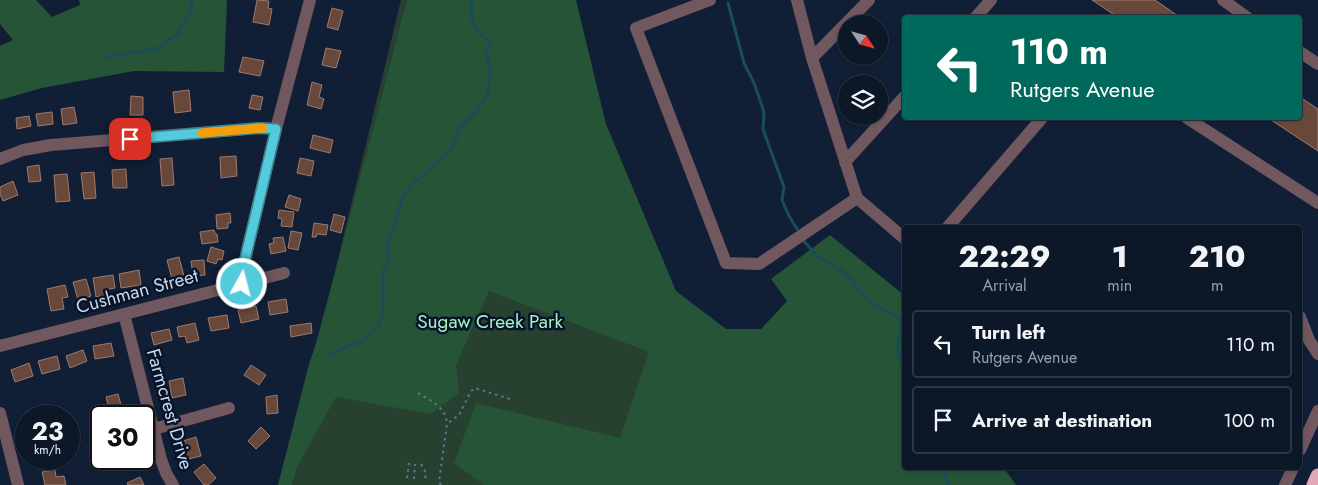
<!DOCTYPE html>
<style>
:root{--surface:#0c1728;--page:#152030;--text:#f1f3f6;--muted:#9a9fa8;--line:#2c3645}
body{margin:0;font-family:Jost,sans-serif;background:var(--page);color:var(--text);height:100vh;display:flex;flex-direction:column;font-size:19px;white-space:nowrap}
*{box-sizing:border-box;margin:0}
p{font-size:16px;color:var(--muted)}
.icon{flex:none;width:28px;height:28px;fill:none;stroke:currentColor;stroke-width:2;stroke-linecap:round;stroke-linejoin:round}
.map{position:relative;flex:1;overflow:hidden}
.sheet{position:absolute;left:902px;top:225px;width:400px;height:245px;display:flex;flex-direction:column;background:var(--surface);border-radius:5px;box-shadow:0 1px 4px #0004,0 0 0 1px var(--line)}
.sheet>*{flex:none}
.banner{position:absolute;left:902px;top:15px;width:400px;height:105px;border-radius:5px;box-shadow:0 1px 4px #0004,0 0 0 1px var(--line);background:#00695c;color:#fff;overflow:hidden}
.needle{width:32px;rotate:126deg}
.controls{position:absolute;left:838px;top:15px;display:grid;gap:10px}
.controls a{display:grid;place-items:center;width:50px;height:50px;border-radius:50%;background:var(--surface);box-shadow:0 1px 4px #0004,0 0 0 1px var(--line);font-size:25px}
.speed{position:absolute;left:15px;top:405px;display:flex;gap:10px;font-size:25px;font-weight:700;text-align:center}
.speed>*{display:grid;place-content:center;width:65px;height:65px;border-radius:50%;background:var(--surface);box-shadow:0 1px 4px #0004,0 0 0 1px var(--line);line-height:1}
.speed small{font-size:12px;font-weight:400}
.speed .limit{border:2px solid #111;border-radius:8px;background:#fff;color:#111}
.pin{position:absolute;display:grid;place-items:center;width:42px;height:42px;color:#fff;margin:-21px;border-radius:10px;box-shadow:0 2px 8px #0006}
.me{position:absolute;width:55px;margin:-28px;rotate:7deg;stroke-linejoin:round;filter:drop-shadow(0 0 4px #0008)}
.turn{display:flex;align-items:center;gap:18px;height:105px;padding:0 25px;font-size:22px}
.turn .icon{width:65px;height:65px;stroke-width:2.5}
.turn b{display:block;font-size:35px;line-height:42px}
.eta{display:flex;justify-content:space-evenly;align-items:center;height:85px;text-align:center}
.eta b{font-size:30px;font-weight:800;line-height:35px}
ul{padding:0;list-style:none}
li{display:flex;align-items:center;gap:15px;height:68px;margin:0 10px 8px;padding:0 15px;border:2px solid var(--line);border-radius:5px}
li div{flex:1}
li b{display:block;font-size:19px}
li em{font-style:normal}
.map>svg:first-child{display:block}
.green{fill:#27402f}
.forest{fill:#265436}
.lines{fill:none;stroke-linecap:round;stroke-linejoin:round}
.stream{stroke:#194d59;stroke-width:3}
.building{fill:#69483c;stroke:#9e7a6d}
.path{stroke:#677488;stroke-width:2;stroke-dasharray:2.5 4;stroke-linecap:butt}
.minor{stroke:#70585e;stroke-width:12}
.highway{stroke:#e2a8b8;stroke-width:15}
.route-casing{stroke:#378390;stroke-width:12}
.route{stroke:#54cadd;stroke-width:9}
.slow{stroke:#f59e0b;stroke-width:9}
.labels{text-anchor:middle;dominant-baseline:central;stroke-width:5;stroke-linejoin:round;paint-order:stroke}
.street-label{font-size:19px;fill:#cbd5e5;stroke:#07152c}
.park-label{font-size:19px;fill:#a9f2be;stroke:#07152c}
</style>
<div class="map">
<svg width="1318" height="485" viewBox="0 0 1318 485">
<rect width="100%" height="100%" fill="#101f36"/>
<path class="green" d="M401 0H525L695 338 905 468 1004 485H278L335 271Z"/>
<g class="forest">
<path d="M0 0H36L52 17 80 5 79 0H227L224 72 134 71 42 88 0 100V46L13 40 0 24Z"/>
<path d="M407 0H576L606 124 676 291 726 329H761L787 301 771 279 830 235 905 296V468H1004L1016 485H484L454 463 476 403 620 438 649 352 489 291 456 365 459 393 431 414 336 397 296 469 292 485H278L309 364 318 338Z"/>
</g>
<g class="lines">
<g class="stream">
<path d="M728 3 744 63 754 83 762 106 764 113 763 129 784 187 782 200 789 216 797 229"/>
<path d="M106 57 159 48 178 33 191 11 192 0"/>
<path d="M803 240 817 256 839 269 851 279 860 292 874 304 901 320C904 328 899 335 898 343 896 353 902 363 905 371"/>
<path d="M331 355 348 346 363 341 379 324 383 313V270L389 261 387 246 403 196 412 185 450 150 455 142 459 128 478 109 488 94 490 66 486 53 491 45C488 39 481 37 477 31 471 23 471 10 472 0"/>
<path d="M942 468 948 485"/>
</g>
</g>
<g class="building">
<path d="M257 0 269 1 268 8 272 9 269 25 253 22Z"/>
<path d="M1092 0H1155L1181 18H1119Z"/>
<path d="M332 8 343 11 338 30 327 27Z"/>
<path d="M326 48 341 51 336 68 322 65Z"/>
<path d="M243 57 264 61 260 76 239 72Z"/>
<path d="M312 82 322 85 319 97 324 99 321 109 307 105Z"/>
<path d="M189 90 191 111 175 113 173 92Z"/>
<path d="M252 95 263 97 260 110 249 108Z"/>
<path d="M131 96 143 97V115H130Z"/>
<path d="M1300 97 1318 109V151L1268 118H1300Z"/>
<path d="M74 107 77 123 63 125 61 109Z"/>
<path d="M52 112 53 124 38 126 36 114Z"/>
<path d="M29 116 31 126 17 129 16 118Z"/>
<path d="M313 135 333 140 330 153 310 148Z"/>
<path d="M236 156 237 176 221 178 220 157Z"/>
<path d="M172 158 174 185 162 186 160 159Z"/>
<path d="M300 158 314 161 311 176 297 173Z"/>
<path d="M39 165 41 181 29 182 27 167Z"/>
<path d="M126 169 127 188H113L112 170Z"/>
<path d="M94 172 96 198 84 199 81 173Z"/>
<path d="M67 174 70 201 56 202 54 175Z"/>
<path d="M13 181 18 195 3 201 0 194V187Z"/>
<path d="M289 195 301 199 298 211 285 207Z"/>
<path d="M279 210 294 212 292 227 281 226 282 219 278 218Z"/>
<path d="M230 213 231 223H228V228L217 229 216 215Z"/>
<path d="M334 214 345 217 341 233 330 230Z"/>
<path d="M314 223 328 225 326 235 317 234 316 237H312Z"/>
<path d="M214 230 215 234H217L218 242 202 244 200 232Z"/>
<path d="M291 231 302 233 298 250 288 248Z"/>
<path d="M283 237 286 251 271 254 269 244 274 243 273 238Z"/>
<path d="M211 247 224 251 222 260 218 259 216 264 207 261Z"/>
<path d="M179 257 184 276 172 279 167 260Z"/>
<path d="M204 260 205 275 193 276 191 261Z"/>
<path d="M139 270 141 285 121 288 119 274Z"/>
<path d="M113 275 115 288 104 290 105 295 96 297 93 278Z"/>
<path d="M86 279 91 296 78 300 73 282Z"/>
<path d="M65 285 68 297 62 298 64 309 51 311 47 289Z"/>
<path d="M286 299 288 312 270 315 268 302Z"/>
<path d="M256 306 259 319 241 323 238 310Z"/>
<path d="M227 315 229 328 211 331 208 318Z"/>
<path d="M195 323 199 340 187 343 185 336 179 337 177 327Z"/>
<path d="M311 323 312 333 291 337 290 326Z"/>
<path d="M169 329 172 340 154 345 151 333Z"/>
<path d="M111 343 114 356 95 359 93 346Z"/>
<path d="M83 350 87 361 70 368 66 356Z"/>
<path d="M57 356 60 369 42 374 38 361Z"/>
<path d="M29 363 33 376 15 382 11 370Z"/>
<path d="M251 365 266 375 259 385 244 375Z"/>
<path d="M183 378 186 395 172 398 169 381Z"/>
<path d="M118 394 123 412 111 416 106 397Z"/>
<path d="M277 395 278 413 267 414 266 397Z"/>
<path d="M261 427 270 436 256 449 248 441Z"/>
<path d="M196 437 201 456 188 459 183 441Z"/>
<path d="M122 459H134L137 467 125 470Z"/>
<path d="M204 464 216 478 208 485H204L194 472Z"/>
<path d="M55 470 56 477 64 476 66 485H45L42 472Z"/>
<path d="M140 477 144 485H128L127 483Z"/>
</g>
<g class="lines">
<g class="path">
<path d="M418 393C431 401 446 407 447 424"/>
<path d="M421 464 426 473 425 481"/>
<path d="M407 478 409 463"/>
<path d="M414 479 415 464"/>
<path d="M441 485 439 482 447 424 459 415 471 391 475 388 513 400"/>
</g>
<g class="minor">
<path d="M710 0 636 28 726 263 759 264 857 198 812 58"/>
<path d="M797 0 812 58 869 0"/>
<path d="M1223 0 1248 18"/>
<path d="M975 18 991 0"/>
<path d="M1300 52 1318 64"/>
<path d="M1187 118 1318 203"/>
<path d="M0 159 23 150 51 145 259 128 276 129"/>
<path d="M845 162 905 96"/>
<path d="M857 198 905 239"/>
<path d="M947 228 1042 118"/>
<path d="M242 283 247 251 276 129 310 0"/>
<path d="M124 314 161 459 166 473 173 485"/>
<path d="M1300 317 1309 340 1318 354"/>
<path d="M0 346 284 273"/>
<path d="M0 413 18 485"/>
<path d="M154 429 229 408"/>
<path d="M1300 450 1318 411"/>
<path d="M1285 485 1293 468"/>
</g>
<path class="highway" d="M1314 485 1318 476"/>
</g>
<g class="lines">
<g class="route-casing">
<path id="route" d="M130 139 258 128 276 129 247 251 242 274V284"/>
</g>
<use href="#route" class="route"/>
<path class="slow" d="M202 133 263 128"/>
</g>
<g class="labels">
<g class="street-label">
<text transform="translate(137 291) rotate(-15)">Cushman Street</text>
<text transform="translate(170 409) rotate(74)">Farmcrest Drive</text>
</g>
<g class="park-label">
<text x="490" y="321">Sugaw Creek Park</text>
</g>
</g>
</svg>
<div class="controls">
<a><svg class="needle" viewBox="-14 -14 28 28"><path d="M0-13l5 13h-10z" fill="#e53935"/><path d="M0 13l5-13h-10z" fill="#9a9fa8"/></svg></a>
<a><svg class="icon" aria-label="layers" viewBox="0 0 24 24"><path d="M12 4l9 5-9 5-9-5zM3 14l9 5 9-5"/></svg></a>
</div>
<div class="speed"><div>23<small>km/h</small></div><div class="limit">30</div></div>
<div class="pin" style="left:130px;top:139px;background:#d93025"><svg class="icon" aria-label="arrive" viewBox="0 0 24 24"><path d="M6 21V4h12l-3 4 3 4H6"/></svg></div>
<svg class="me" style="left:242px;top:284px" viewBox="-20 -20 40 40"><circle r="17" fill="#54cadd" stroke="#fff" stroke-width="3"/><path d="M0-11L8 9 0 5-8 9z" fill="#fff"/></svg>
<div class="banner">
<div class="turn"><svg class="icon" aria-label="left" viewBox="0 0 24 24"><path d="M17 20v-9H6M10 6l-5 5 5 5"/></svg><div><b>110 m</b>Rutgers Avenue</div></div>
</div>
<section class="sheet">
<div class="eta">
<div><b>22:29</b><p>Arrival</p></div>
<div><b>1</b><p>min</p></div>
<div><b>210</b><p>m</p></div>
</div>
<ul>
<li><svg class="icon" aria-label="left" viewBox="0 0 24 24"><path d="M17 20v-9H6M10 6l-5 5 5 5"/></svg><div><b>Turn left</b><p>Rutgers Avenue</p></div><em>110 m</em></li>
<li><svg class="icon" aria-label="arrive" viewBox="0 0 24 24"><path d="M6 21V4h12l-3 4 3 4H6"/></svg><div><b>Arrive at destination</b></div><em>100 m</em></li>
</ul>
</section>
</div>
